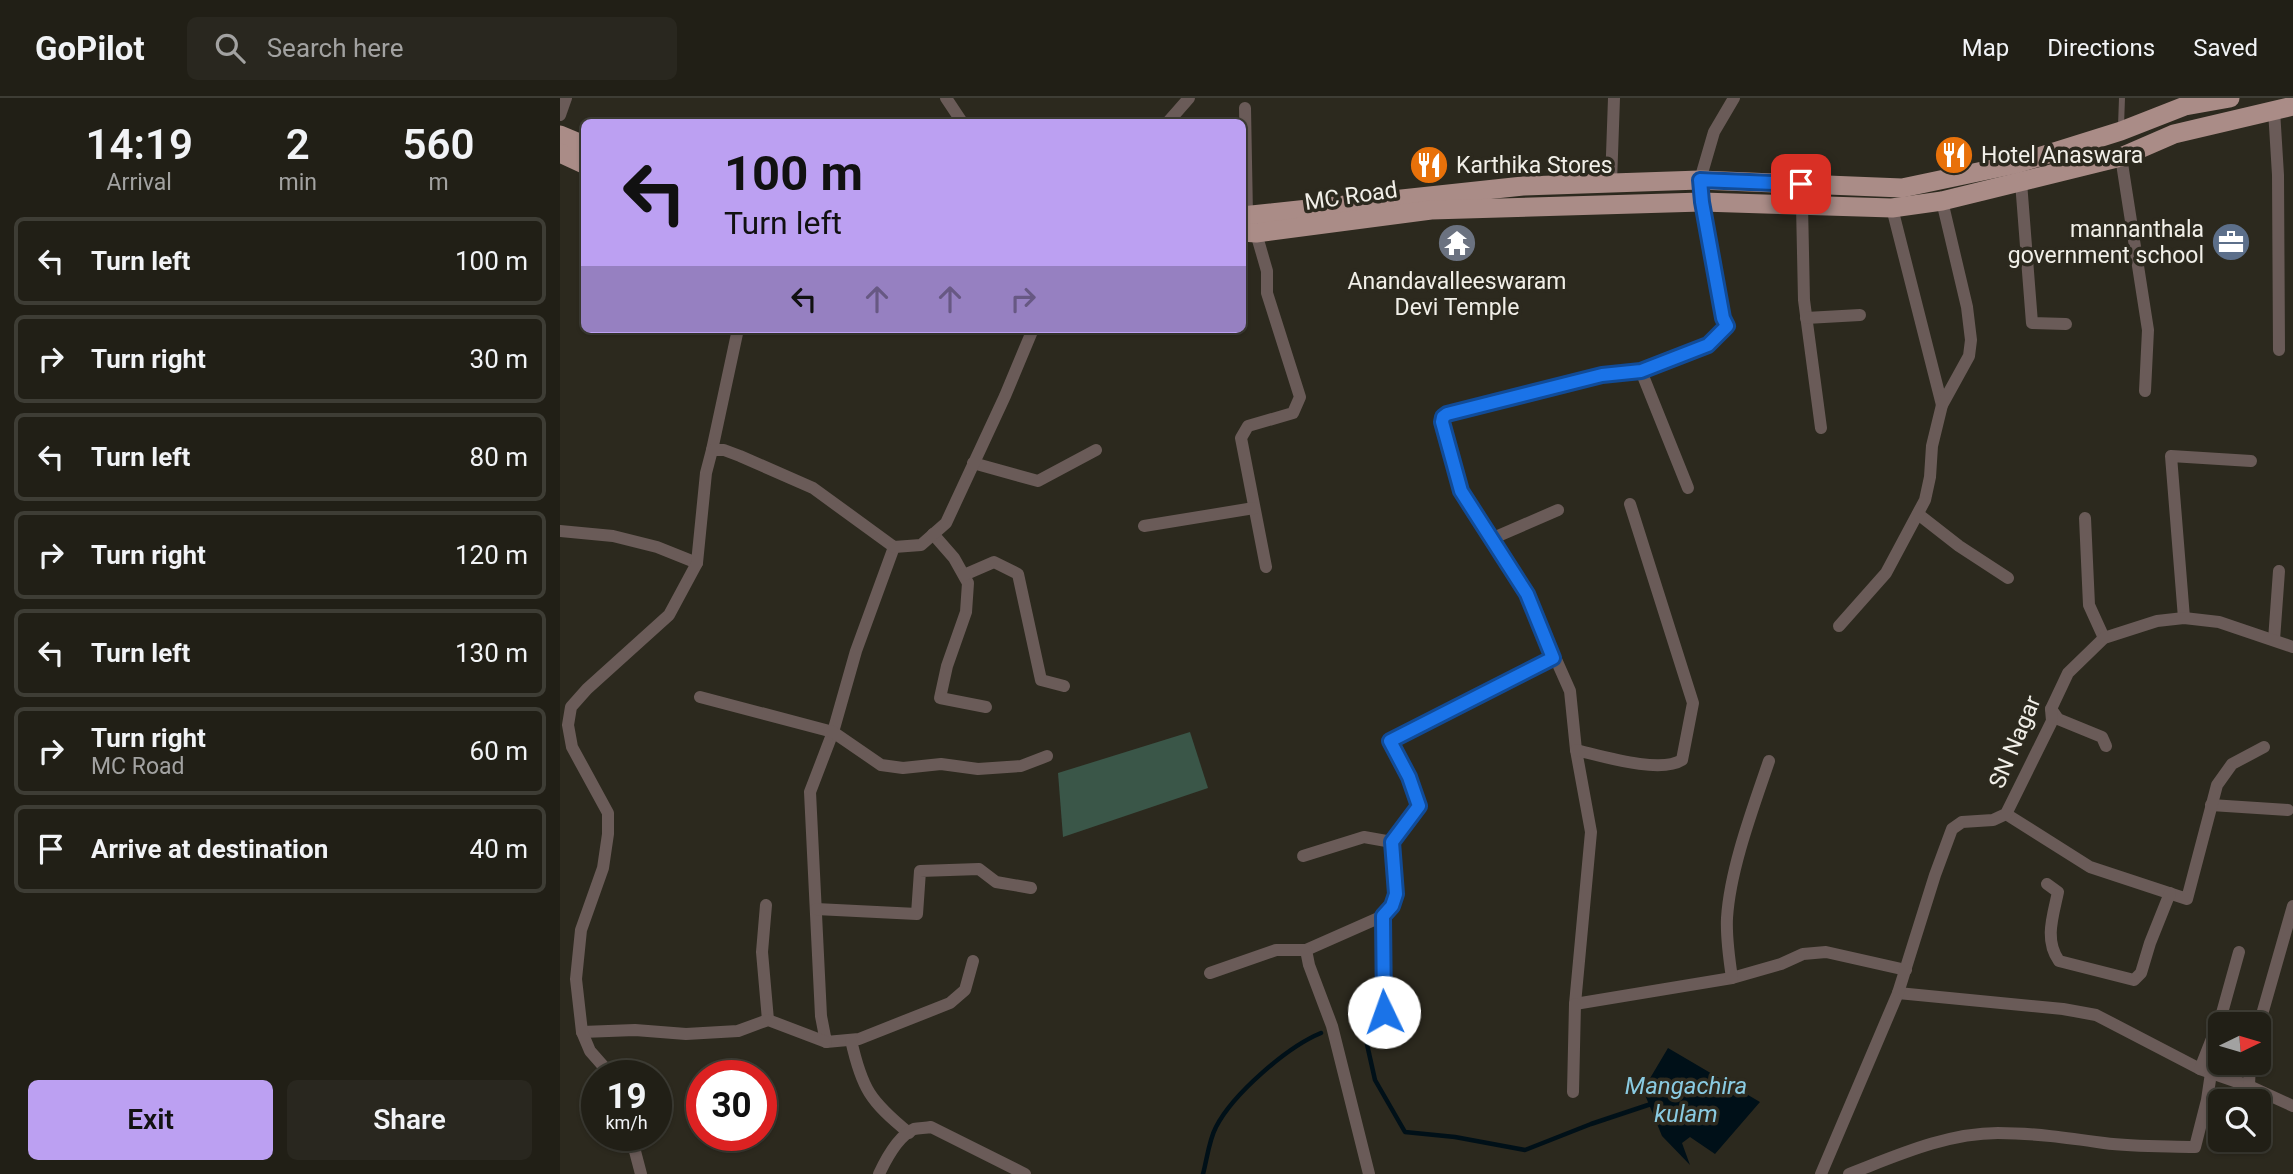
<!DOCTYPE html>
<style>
:root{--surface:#211f16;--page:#29271f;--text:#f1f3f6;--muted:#a2a2a1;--line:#3e3d35;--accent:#bca0f2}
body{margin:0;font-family:Roboto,sans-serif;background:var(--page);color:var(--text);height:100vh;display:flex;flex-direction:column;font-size:26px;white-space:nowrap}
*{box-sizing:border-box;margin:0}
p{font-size:23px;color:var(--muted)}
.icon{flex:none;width:38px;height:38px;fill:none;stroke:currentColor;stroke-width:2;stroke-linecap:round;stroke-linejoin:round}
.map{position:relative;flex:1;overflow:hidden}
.details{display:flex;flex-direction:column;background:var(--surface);width:560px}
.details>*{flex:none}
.top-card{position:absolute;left:21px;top:21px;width:665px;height:214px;border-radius:10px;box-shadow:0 2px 5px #0004,0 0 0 2px var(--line);background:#bca0f2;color:#111;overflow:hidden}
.needle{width:46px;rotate:85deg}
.tools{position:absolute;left:1648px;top:914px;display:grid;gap:14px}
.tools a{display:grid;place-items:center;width:63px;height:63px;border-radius:10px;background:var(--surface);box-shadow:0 2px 5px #0004,0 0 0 2px var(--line);font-size:35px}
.speed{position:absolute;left:21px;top:962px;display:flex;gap:14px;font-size:35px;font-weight:700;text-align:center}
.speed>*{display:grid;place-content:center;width:91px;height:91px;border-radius:50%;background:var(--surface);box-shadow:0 2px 5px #0004,0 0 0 2px var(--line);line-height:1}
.speed small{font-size:18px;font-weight:400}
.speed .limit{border:10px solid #d22;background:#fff;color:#111}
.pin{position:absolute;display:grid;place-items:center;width:60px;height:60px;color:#fff;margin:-30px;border-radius:14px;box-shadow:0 4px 10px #0006}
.me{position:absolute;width:77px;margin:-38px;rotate:357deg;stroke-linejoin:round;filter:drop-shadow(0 0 5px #0008)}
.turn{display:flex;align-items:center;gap:24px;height:147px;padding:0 28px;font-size:32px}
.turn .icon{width:91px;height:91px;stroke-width:2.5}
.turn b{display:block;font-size:49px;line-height:60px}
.lanes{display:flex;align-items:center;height:66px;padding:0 28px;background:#0003;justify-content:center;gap:35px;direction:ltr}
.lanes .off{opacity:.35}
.eta{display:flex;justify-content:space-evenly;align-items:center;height:119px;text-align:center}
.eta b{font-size:42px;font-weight:600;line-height:49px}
.cta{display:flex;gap:14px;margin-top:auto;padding:14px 28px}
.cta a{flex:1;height:80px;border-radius:10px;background:var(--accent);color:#111;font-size:28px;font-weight:600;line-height:80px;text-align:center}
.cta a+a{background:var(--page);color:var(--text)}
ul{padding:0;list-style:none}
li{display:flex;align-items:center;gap:21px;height:88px;margin:0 14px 10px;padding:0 14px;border:4px solid var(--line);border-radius:10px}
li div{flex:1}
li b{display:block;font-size:26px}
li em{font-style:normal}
header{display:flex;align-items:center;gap:42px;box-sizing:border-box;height:98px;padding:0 35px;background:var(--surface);border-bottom:2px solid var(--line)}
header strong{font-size:33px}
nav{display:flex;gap:38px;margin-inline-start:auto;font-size:24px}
.search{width:490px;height:63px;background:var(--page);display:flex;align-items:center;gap:18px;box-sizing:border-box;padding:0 24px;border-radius:10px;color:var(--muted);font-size:26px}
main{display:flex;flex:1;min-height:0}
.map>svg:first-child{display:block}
.green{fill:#3a5648}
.water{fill:#001018}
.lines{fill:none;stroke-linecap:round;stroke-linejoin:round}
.stream{stroke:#001018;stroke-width:4.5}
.lane{stroke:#6a5b58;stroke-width:6}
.street{stroke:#6a5b58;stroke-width:12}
.primary{stroke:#aa8c87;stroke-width:19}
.route-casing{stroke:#114b97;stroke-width:18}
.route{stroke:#1a73e8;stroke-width:12}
.labels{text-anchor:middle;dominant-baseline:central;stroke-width:7;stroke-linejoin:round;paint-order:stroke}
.poi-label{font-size:23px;fill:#f1efe8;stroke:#2c291e;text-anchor:start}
.street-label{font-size:23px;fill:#f1efe8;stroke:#2c291e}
.water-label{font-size:24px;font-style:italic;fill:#8acbe2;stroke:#2c291e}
</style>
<header>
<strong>GoPilot</strong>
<div class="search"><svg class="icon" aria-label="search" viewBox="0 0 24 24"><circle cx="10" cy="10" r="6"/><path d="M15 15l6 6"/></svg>Search here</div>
<nav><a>Map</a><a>Directions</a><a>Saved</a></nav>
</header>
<main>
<section class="details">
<div class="eta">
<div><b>14:19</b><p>Arrival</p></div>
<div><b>2</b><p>min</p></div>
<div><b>560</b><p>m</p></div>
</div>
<ul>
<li><svg class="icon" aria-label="left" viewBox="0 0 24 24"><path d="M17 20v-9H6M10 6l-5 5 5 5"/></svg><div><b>Turn left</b></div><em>100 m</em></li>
<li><svg class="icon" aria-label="right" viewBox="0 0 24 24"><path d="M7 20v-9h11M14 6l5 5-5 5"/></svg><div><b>Turn right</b></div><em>30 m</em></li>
<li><svg class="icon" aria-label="left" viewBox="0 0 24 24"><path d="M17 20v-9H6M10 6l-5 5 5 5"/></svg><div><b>Turn left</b></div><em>80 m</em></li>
<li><svg class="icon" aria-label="right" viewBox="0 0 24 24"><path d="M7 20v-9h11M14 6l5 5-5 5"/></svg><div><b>Turn right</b></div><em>120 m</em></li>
<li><svg class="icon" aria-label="left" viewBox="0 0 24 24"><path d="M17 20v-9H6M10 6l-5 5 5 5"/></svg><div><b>Turn left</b></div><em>130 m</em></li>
<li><svg class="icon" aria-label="right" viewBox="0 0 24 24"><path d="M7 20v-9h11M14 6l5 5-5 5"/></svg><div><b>Turn right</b><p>MC Road</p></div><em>60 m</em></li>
<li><svg class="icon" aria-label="arrive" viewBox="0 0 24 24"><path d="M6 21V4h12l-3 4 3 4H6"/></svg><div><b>Arrive at destination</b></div><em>40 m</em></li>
</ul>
<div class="cta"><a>Exit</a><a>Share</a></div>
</section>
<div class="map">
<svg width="1733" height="1076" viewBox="0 0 1733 1076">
<rect width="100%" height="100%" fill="#2c291e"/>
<path class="green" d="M630 634 648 690 503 739 498 675Z"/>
<path class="water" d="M1108 950 1200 1004 1155 1056 1130 1039 1122 1045 1130 1067 1102 1038 1083 992Z"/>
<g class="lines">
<g class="stream">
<path d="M795 927 802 924 815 982 845 1034 895 1039 965 1052 1031 1026 1094 1005"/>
<path d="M643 1076C647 1061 649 1042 656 1029 673 996 727 949 761 935"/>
</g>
<path class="lane" d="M1561 28 1562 0"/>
<g class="street">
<path d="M386 0 402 24"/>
<path d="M1174 0 1154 34 1140 82 1142 104 1163 220 1167 228 1148 247 1081 273 1042 277 887 315 883 319 882 324 901 393 967 496 1010 593 1016 652 1031 734 1015 906 1172 880 1221 866 1243 856 1266 854 1346 872"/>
<path d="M685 10 687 117"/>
<path d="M1714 12 1718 77 1719 252"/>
<path d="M0 17 6 0"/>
<path d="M608 24 629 0"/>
<path d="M1561 59 1588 232 1585 293"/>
<path d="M1461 84 1472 225 1506 226"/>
<path d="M1051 85 1054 0"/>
<path d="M1242 107 1244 202 1261 330"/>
<path d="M1332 110 1382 307"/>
<path d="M696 135 707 173V195L740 299 733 315 688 328 681 340 706 469"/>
<path d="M1246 220 1300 217"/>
<path d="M1081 273 1128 390"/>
<path d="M152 352 178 231"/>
<path d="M413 365 478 383 536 352"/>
<path d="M1358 416 1399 448 1448 480"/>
<path d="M1525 420 1529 507 1544 540"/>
<path d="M584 428 694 410"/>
<path d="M0 433 53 438 97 449 137 465"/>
<path d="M373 436 394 460 408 485 406 514 387 568 380 600 426 609"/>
<path d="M931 441 998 412"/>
<path d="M334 449 296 553 273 634 250 694 261 918 266 944 299 941 390 905 405 892 413 863"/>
<path d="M404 477 434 464 458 476 481 582 504 588"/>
<path d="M1624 520 1611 358 1691 363"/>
<path d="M1279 528 1326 475 1365 402 1370 379 1372 348 1382 307 1409 258 1411 242 1407 209 1382 103"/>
<path d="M1714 542 1719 473"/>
<path d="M140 599 273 634 321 667 343 670 381 666 418 671 461 668 487 658"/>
<path d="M1491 611 1498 621 1542 639 1546 648"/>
<path d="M1016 652C1042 658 1100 676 1122 662L1133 605 1070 406"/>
<path d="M1651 707 1728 712"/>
<path d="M1446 716 1530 769 1627 801 1657 687 1672 666 1704 649"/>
<path d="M743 758 804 739 832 744"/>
<path d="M1487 786 1498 794C1493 818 1484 842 1499 863L1574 882 1581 875 1590 845 1610 795"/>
<path d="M206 807 202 854 208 922"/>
<path d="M256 811 357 816 360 773 419 771 436 784 471 790"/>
<path d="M823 818 822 896 825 932"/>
<path d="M746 852 823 818 832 808 836 795 832 744 859 707 849 679 830 643 993 560"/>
<path d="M650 875 716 852H746L749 867 772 928 809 1076"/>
<path d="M1172 880C1169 860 1166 840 1167 820 1170 771 1193 710 1209 663"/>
<path d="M1338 895 1503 911 1536 917 1640 971 1689 988 1733 1008"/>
<path d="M1699 927 1733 808"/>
<path d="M22 934 75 932 126 936 178 933 208 922 266 944"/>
<path d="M291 942C302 991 310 1003 349 1035"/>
<path d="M1640 971 1662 915 1679 854"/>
<path d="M52 978 30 953 22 934 16 881 21 832 43 770 48 736V715L12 649 8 627 11 609 27 591 109 517 137 465 146 375 152 352H164L180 358 253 390 334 449 361 447 386 425 445 298 473 231"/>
<path d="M1689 988 1690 964"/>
<path d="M1013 994 1015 906"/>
<path d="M71 1038 81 1076"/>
<path d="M319 1076C326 1061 338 1038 354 1031 359 1030 366 1030 371 1029L465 1076"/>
<path d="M1261 1076 1338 895 1375 777 1392 731 1402 724 1433 722 1446 716 1492 623 1491 611 1508 575 1544 540 1597 523 1624 520 1659 524 1733 549"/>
<path d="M1289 1076C1336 1058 1386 1035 1438 1035 1473 1035 1509 1040 1544 1045 1574 1049 1605 1048 1635 1049L1647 1002 1651 975"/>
</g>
<g class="primary">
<path d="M0 37 24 47"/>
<path d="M0 55 24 66"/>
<path d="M682 118 963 88 1140 82 1342 90 1456 66 1561 33 1625 8 1670 0"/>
<path d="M682 134 696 135 871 112 1142 104 1332 110 1382 103 1561 59 1614 36 1733 8"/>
</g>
</g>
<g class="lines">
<g class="route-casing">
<path id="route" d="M824 914 823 818 832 808 836 796 832 744 859 708 849 679 830 643 993 560 967 496 901 393 882 324 883 319 887 316 1042 277 1081 273 1148 247 1167 228 1163 220 1142 104 1140 82 1241 86"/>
</g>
<use href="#route" class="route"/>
</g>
<defs>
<g id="restaurant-disc" transform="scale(2.0125)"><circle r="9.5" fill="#e8710a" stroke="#2c291e"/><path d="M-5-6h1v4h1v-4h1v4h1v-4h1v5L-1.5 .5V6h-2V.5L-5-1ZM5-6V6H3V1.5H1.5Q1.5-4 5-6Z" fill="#fff"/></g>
<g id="office-disc" transform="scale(2.0125)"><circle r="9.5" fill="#5c6f8a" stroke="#2c291e"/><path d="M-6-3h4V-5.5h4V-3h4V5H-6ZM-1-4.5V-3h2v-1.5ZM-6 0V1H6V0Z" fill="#fff"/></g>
<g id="temple-disc" transform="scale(2.0125)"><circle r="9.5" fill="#6b7280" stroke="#2c291e"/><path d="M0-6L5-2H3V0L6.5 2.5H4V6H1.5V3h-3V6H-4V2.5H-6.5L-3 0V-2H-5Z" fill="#fff"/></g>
</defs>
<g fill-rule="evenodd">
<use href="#restaurant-disc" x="1394" y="57"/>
<use href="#restaurant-disc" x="869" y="67"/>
<use href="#office-disc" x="1671" y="144"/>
<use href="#temple-disc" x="897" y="145"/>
</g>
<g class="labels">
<g class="poi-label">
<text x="1421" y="57">Hotel Anaswara</text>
<text x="896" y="67">Karthika Stores</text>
<text x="1644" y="131" text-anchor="end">mannanthala<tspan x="1644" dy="26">government school</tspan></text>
<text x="897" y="183" text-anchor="middle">Anandavalleeswaram<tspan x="897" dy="26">Devi Temple</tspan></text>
</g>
<g class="street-label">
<text transform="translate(791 98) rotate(-8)">MC Road</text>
<text transform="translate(1455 644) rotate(-67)">SN Nagar</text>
</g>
<g class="water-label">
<text x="1126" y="988">Mangachira<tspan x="1126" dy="28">kulam</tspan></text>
</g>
</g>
</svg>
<div class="tools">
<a><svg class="needle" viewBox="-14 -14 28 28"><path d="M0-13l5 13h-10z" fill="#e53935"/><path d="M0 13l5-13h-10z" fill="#a2a2a1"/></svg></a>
<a><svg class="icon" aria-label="search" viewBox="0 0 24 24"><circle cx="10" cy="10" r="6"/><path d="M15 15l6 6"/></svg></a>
</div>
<div class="speed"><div>19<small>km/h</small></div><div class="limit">30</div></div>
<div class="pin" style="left:1241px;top:86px;background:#d93025"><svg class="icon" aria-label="arrive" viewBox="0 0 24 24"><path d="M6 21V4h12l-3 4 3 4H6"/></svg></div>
<svg class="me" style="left:824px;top:914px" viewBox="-20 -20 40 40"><circle r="19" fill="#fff"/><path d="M0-13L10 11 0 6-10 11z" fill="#1a73e8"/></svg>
<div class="top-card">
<div class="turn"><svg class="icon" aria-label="left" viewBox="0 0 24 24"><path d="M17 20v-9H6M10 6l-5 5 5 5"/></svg><div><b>100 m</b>Turn left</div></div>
<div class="lanes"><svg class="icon" aria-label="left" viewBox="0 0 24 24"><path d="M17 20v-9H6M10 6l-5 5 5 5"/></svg><svg class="icon off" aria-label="ahead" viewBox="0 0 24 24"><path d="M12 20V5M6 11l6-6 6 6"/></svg><svg class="icon off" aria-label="ahead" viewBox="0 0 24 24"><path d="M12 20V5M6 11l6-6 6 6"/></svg><svg class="icon off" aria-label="right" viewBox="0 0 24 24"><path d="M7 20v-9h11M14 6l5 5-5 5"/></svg></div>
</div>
</div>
</main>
